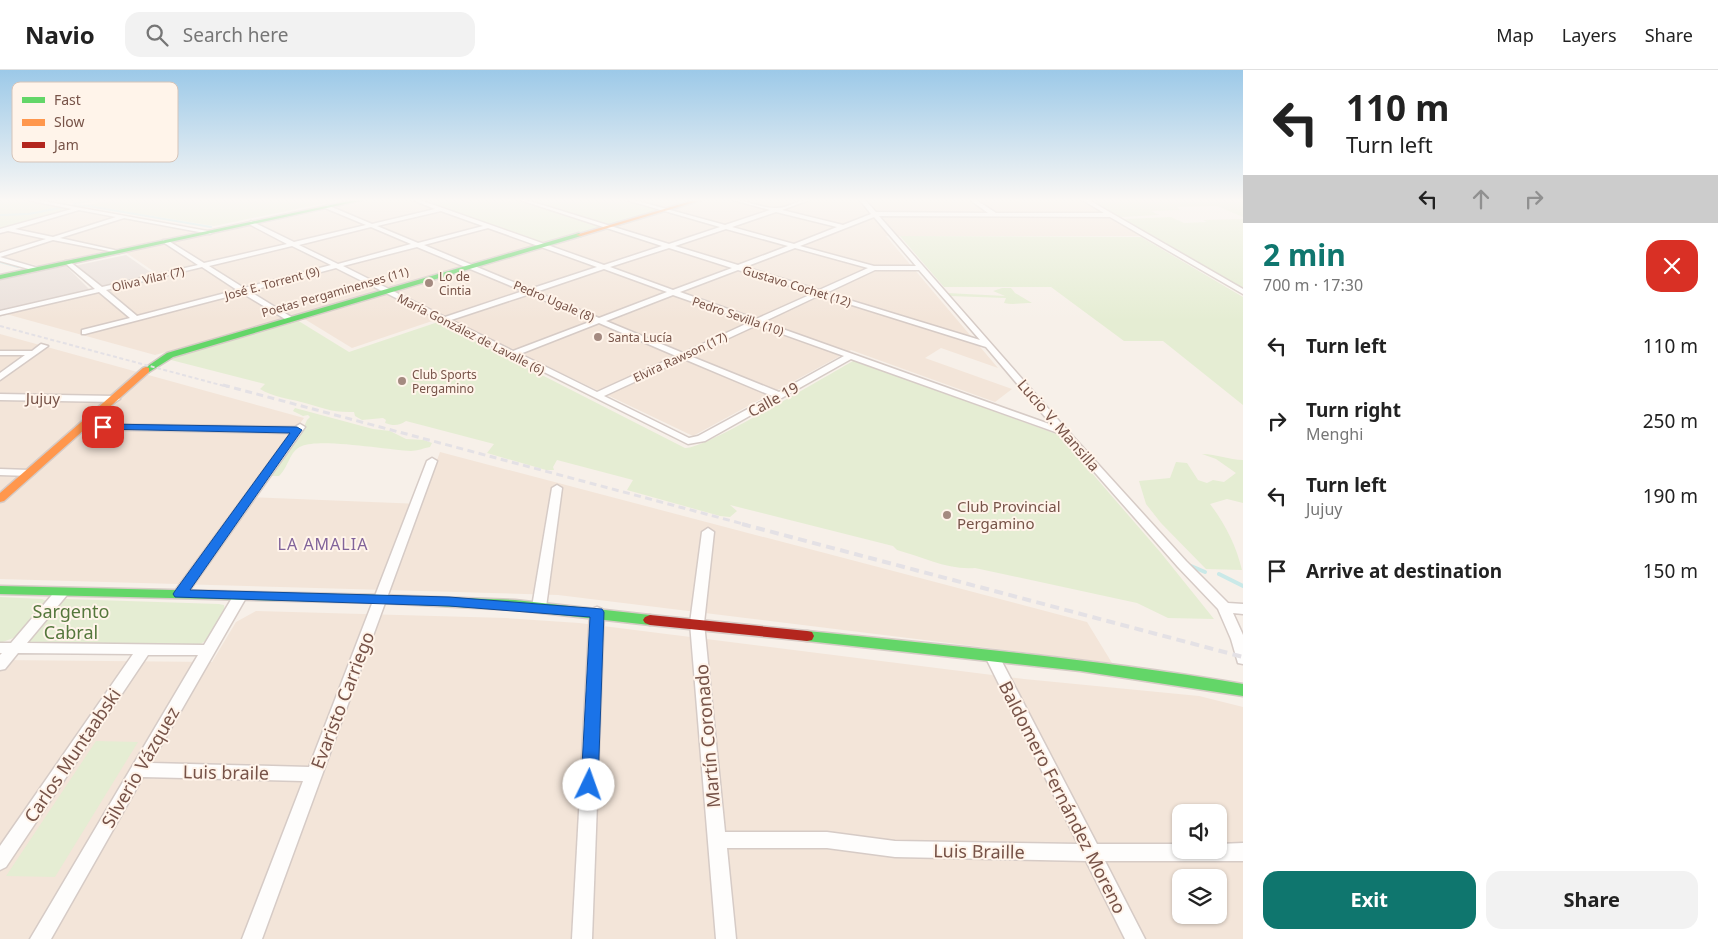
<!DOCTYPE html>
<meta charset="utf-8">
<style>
:root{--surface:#fff;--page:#f2f2f2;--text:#222;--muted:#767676;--line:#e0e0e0;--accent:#0f766e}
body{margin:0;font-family:"Noto Sans",sans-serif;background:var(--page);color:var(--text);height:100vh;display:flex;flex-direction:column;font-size:19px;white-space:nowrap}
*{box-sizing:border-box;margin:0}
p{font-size:16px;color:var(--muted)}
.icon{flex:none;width:28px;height:28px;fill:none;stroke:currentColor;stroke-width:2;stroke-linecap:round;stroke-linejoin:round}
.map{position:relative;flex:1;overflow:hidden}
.panel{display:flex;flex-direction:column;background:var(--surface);width:475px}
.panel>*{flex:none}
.hud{background:#fff;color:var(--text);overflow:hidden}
.controls{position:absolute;left:1172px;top:734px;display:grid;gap:10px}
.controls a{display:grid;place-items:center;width:55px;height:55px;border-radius:10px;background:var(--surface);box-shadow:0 1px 4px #0004;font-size:25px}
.pin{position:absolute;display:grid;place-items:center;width:42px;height:42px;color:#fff;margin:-21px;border-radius:10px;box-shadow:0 2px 8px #0006}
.me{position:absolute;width:55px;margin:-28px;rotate:3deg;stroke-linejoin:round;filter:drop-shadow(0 0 4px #0008)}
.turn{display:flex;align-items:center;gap:18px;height:105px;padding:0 20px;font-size:22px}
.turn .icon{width:65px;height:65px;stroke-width:2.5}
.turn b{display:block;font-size:35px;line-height:42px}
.lanes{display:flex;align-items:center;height:48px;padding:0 20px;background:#0003;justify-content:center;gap:25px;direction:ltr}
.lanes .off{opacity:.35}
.round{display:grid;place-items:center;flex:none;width:52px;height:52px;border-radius:15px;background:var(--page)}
.head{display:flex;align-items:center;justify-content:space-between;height:85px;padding:0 20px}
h1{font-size:30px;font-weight:700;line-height:38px;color:var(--accent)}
.button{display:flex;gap:10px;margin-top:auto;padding:10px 20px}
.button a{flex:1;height:58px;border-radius:15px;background:var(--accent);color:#fff;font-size:20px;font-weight:700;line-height:58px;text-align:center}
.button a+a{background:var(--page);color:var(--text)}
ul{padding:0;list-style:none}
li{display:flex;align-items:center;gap:15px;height:75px;padding:0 20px}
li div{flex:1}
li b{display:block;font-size:19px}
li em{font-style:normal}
header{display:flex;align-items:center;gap:30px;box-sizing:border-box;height:70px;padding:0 25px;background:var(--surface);border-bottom:1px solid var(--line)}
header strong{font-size:24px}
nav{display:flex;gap:28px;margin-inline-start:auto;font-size:18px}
.search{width:350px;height:45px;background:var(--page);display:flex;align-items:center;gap:12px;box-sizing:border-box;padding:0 18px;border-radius:15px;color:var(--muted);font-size:19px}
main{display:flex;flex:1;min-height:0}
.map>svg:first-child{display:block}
.residential{fill:#f3e5d9;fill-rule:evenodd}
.industrial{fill:#eae0da}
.green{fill:#e5edd3}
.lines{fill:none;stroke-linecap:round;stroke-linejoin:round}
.stream-far1{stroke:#cae9e8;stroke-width:2}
.stream{stroke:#cae9e8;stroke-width:4}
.street-casing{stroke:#d6cbc6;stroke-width:3}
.fast-casing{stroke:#d6cbc6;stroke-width:3}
.slow-casing{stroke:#d6cbc6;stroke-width:3}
.jam-casing{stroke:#d6cbc6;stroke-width:3}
.street{fill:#fefdfc;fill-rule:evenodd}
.fast{fill:#63d668;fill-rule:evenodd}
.slow{fill:#ff974d;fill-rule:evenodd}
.jam{fill:#b3261e;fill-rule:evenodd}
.rail-far2{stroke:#e4e1e5;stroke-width:2;stroke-dasharray:4 2.5;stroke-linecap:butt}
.rail-far1{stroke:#e4e1e5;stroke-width:3;stroke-dasharray:7 4.5;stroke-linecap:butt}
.rail{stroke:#e4e1e5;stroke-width:4;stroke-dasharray:9 5.5;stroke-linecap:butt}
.route{fill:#1a73e8;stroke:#114b97}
.poi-dot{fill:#a48a80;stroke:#fff4ea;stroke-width:2}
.labels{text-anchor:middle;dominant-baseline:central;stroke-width:4;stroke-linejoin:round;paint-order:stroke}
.far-poi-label{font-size:12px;fill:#775348;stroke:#fff4ea;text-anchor:start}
.far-street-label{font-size:12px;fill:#775348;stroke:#fff4ea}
.street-label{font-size:15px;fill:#775348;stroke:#fff4ea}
.poi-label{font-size:15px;fill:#775348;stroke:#fff4ea;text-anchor:start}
.neighbourhood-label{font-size:16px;letter-spacing:1px;fill:#81639a;stroke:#fff4ea}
.near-park-label{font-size:18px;fill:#55773c;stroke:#fff4ea}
.near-street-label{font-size:18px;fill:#775348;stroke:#fff4ea}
.key{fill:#fff4ea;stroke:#d6c4b9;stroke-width:1}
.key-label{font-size:14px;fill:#775348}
</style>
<header>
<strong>Navio</strong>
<div class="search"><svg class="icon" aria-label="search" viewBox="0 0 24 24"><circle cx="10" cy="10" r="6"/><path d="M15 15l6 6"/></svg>Search here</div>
<nav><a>Map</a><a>Layers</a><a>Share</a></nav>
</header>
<main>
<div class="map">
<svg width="1243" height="869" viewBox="0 0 1243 869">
<rect width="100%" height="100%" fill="#f7f0e9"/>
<g class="residential">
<path d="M378 129H405L541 178 672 140 632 129H1080L1144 166H886L998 298 941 278 925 288 1012 319 995 332 851 280 693 366 444 247 352 278 298 245 155 285 6 244 162 207 119 178 40 196 0 187V162L77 140 188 159 199 167Z"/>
<path d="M0 264 304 348 247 427 421 434 440 382 1087 552 1112 593 558 525 0 509Z"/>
<path d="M256 541 506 548 579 553 1024 609 1199 626 1243 637V869H0V590L212 592 236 552ZM1181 742H1219V780H1181ZM1181 808H1219V845H1181Z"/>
</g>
<g class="industrial">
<path d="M126 185 156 206 101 219 74 196Z"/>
<path d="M66 196 91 221 0 242V210Z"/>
</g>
<g class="green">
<path d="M0 129H11L71 139 0 158Z"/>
<path d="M122 129H345L214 156 86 135Z"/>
<path d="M416 129H621L660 140 543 173Z"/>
<path d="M1089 129H1243V147L1217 136 1177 137 1180 140 1151 141 1159 145 1121 147Z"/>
<path d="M1171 147 1184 153 1207 152 1203 150 1243 149V218L1124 149Z"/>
<path d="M900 166 1141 167 1243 227V335L1163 271H1124L1051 217H944Z"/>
<path d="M1002 218H1011L1015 223 1032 233C1022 233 1013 235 1004 233L1006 228 949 226 947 223 1005 226 993 221Z"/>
<path d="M297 250 349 282 438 252 685 378C704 380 829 304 855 290L1059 365 1161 483 1214 549 1168 548 1137 533 975 498C947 500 923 487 897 480L893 476 730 435 737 441 730 447 720 446 627 420 633 410 557 390 553 397 554 400H546L487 383 494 374 406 351C399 356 393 356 385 353L386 350 383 348 362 350 355 346 354 342C332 343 321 337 301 332 286 328 273 327 260 319L265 314 171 290 172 288Z"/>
<path d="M295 338 373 359 390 361 406 369 424 370 432 373 430 377C424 378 417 381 411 381 388 380 321 368 302 376 289 381 289 397 279 406H270L303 359 307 350 310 347 308 345 303 346 293 341Z"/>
<path d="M1202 384C1217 384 1229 390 1243 390V433L1227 429 1210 434C1225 454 1236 475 1242 500L1206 499 1161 453 1146 434 1139 411 1170 408 1176 392 1187 393 1198 410 1207 413 1213 410 1224 412 1236 403 1216 389Z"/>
<path d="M0 527 42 529 46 531 16 567 0 573Z"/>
<path d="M66 529 219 534 224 535 225 541 207 570 197 576 28 572 60 530Z"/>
<path d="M96 671 138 672 55 807 6 806Z"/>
</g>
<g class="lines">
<g class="stream-far1">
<path d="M74 134 97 129"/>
<path d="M69 136H88L211 157"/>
<path d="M0 145 29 144 64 137"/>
<path d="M0 192 18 197"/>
</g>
<g class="stream">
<path d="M1191 496 1205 502"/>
<path d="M1219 504 1243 516"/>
</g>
<g class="street-casing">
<g id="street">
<path d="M22 129H32L213 162 210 164 124 148 60 168 119 181V183L53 170 0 187V183L46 169 8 161 0 163V159L72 139ZM79 140 116 147 53 167 15 159Z"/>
<path d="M410 129H417L604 195 662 176 517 129H523L669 174 720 157 623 129H630L725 155 770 140 729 129C745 129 759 138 775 138 787 139 799 129 812 129L782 140 843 155 871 144 859 129H864L876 142 988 143 969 129H975L996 143H1104L1081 129H1087L1243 219V224L1110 147 879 146 1067 360 1186 491 1228 533 1243 534V544L1233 543 1243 565V594L1238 593 1231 569 1218 539 1178 497 1061 364 851 289 705 371 688 374 336 198 249 221 293 248 294 250 290 252 242 223 85 264H82V260L130 248 99 222 0 245V241L95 219 65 193V191H69L102 217 198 195 163 172V170H167L204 193 287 174 249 154 251 151 294 172 366 155 325 138 327 135 372 154 435 139ZM441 141 483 156 418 173 377 156ZM776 142 837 157 794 174 732 157ZM874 147 916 196H874L800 176ZM371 157 411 174 338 194 299 175ZM488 158 597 197 530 219 424 175ZM726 159 788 176 738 195 675 176ZM292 176 331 195 244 218 209 196ZM417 177 523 221 445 247 343 196ZM669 178 732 198 673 220 610 197ZM795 178 868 198 819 220 745 197ZM202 197 237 220 137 246 106 220ZM604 199 667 222 599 248 536 222ZM738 200 814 223 756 249 680 222ZM875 200H919L980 270 826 223ZM530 224 592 251 513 281 451 250ZM673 225 750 252 683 283 606 251ZM820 225 986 277 1052 355 763 252ZM599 253 676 286 597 322 520 284ZM757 255 844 286 779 322 690 286ZM684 289 772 326 698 366 689 368 604 326Z"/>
<path d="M0 187 38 198 39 199 36 201 0 191Z"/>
<path d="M41 274 48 276 0 310V303L25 285H0V281H32Z"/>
<path d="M0 324 115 326 120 329 115 332 0 330Z"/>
<path d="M83 354 295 357 300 354 305 357 185 527H175L173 524 175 521 291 363 80 359 78 357Z"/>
<path d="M432 388 437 391 262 869H242L303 711 143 707 51 869H30L198 585H148L6 797 0 800V776L133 584 18 583 5 599 0 600V585L2 583H0V573H11L57 519H67L68 522 67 525 27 573 204 575 235 523H245L247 526 151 693 309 697 427 391Z"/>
<path d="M0 399 30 400 35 403 30 406 0 405Z"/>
<path d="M557 415 562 418 546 537 544 540H534L532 537 552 418Z"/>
<path d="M708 458 714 462 704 553 725 762H827L895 771 1078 774 985 586 987 582 992 581 997 582 999 586 1097 774H1181V780H1219V774L1243 773V791H1105L1145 869H1125L1086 791 895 787 827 778H727L736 869H716L690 553 702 462Z"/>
<path d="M597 537 602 539 604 542 592 869H572L590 542 592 539Z"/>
</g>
</g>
<g class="fast-casing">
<g id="fast">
<path d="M359 129H368L0 209V205Z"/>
<path d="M579 163 582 165 581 166 173 287 149 302 146 303 142 300 167 283Z"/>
<path d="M0 516 380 525 515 530 650 545 655 547 657 550 655 553 650 555 515 540 380 533 0 524Z"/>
<path d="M807 561C953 576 1098 589 1243 614V626L1080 601 807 571 802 570 800 566 802 562Z"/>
</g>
</g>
<g class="slow-casing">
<g id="slow">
<path d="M698 129H705L581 166 576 165Z"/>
<path d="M146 297 149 298V302L4 431 0 432V423L143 298Z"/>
</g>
</g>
<g class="jam-casing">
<path id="jam" d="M650 545 807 561 812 562 814 566 812 570 807 571 650 555 645 553 643 550 645 547Z"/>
</g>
<use href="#street" class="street"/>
<use href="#fast" class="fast"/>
<use href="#slow" class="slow"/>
<use href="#jam" class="jam"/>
<path class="rail-far2" d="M0 256 228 317"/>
<path class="rail-far1" d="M223 315 747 455"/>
<path class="rail" d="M742 454 1243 587"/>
</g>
<linearGradient id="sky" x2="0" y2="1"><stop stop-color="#9cc9e8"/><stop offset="0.52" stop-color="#fbf8f5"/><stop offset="1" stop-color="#fbf8f5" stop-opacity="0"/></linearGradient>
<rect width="1243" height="250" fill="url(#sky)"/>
<path class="route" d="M103 354 297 357 302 360 190 520 449 527 602 539 604 542 598 715 595 721 589 723 583 721 581 715 590 547 449 536 175 527 173 524 175 521 290 363 99 359V355Z"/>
<g class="poi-dot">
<circle cx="429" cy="213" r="5"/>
<circle cx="598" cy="267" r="5"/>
<circle cx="402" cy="311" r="5"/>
<circle cx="947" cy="445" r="5"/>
</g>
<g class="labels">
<g class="far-poi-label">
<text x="439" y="206">Lo de<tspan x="439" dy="14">Cintia</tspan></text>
<text x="608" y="267">Santa Lucía</text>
<text x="412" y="304">Club Sports<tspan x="412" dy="14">Pergamino</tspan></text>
</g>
<g class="far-street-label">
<text transform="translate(148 209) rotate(-13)">Oliva Vilar (7)</text>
<text transform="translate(272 213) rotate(-15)">José E. Torrent (9)</text>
<text transform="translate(797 216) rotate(17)">Gustavo Cochet (12)</text>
<text transform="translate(335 222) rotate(-16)">Poetas Pergaminenses (11)</text>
<text transform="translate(554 231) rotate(23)">Pedro Ugale (8)</text>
<text transform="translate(738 246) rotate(19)">Pedro Sevilla (10)</text>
<text transform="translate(471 264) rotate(27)">María González de Lavalle (6)</text>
<text transform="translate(680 287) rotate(-25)">Elvira Rawson (17)</text>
</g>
<g class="street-label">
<text transform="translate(43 328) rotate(1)">Jujuy</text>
<text transform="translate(773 329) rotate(-29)">Calle 19</text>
<text transform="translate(1059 355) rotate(49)">Lucio V. Mansilla</text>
</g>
<g class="poi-label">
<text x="957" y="436">Club Provincial<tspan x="957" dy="17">Pergamino</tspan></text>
</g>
<g class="neighbourhood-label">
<text x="323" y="474">LA AMALIA</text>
</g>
<g class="near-park-label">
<text x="71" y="541">Sargento<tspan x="71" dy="21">Cabral</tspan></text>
</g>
<g class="near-street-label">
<text transform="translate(342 630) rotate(-69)">Evaristo Carriego</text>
<text transform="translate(707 666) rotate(-95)">Martín Coronado</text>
<text transform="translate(72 685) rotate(-56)">Carlos Muntaabski</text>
<text transform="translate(140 697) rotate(-60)">Silverio Vázquez</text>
<text transform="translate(226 702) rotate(1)">Luis braile</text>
<text transform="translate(1063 727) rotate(63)">Baldomero Fernández Moreno</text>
<text transform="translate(979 781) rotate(1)">Luis Braille</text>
</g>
</g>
<rect x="12" y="12" width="166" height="80" rx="8" class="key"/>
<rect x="22" y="27" width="23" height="6" fill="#63d668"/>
<rect x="22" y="49" width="23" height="7" fill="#ff974d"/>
<rect x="22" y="72" width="23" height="6" fill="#b3261e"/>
<g class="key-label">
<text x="54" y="35">Fast</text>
<text x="54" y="57">Slow</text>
<text x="54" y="80">Jam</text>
</g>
</svg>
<div class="controls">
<a><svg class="icon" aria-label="sound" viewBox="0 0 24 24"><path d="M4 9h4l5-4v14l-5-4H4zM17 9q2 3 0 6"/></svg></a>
<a><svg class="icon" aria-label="layers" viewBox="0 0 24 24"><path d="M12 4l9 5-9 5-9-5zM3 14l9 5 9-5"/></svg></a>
</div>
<div class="pin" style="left:103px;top:357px;background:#d93025"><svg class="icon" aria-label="arrive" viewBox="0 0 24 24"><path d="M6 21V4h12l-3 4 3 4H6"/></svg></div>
<svg class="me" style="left:589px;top:715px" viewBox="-20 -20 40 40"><circle r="19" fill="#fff"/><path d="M0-13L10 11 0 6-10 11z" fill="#1a73e8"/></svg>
</div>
<section class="panel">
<div class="hud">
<div class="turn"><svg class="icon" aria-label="left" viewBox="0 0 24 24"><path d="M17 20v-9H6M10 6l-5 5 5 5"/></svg><div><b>110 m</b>Turn left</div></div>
<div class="lanes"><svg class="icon" aria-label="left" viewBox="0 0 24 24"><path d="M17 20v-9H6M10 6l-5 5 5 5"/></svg><svg class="icon off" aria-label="ahead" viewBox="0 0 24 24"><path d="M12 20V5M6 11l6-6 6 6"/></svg><svg class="icon off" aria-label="right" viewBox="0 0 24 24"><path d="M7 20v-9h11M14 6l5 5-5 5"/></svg></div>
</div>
<div class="head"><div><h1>2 min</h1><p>700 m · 17:30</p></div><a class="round" style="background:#d93025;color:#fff"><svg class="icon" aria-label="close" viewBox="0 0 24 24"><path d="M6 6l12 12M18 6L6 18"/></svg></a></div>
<ul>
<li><svg class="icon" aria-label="left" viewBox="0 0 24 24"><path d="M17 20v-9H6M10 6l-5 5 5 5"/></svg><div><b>Turn left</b></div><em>110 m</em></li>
<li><svg class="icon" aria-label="right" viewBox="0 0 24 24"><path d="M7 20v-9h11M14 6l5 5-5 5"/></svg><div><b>Turn right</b><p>Menghi</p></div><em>250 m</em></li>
<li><svg class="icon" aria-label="left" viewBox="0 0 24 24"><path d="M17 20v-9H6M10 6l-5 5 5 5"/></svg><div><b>Turn left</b><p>Jujuy</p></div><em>190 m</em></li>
<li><svg class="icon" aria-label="arrive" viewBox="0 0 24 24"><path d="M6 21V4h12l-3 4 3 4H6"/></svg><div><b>Arrive at destination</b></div><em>150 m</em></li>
</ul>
<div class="button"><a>Exit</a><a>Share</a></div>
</section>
</main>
